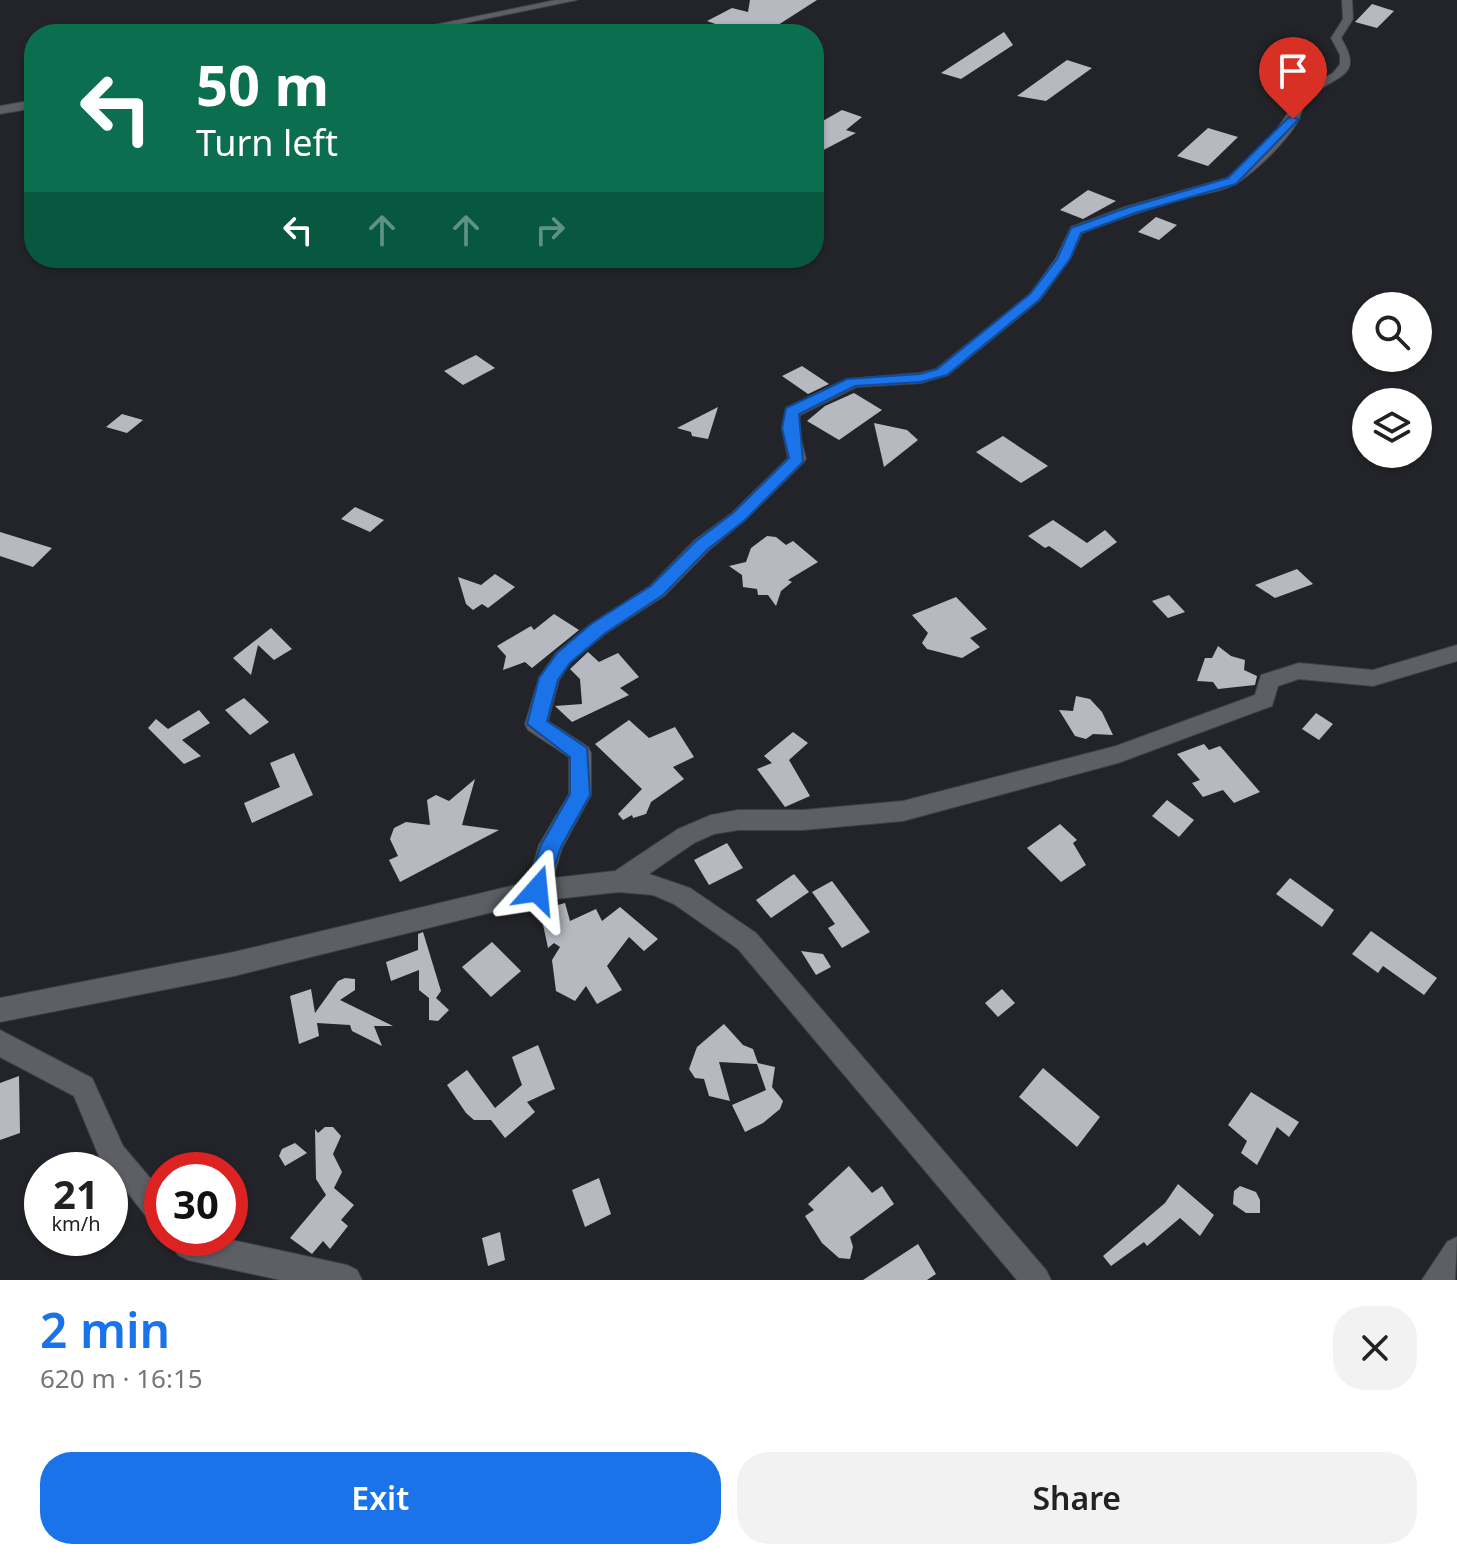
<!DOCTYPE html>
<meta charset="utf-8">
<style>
:root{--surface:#fff;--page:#f2f2f2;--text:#222;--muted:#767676;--accent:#1a73e8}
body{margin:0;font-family:"Noto Sans",sans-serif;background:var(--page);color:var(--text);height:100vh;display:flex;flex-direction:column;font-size:30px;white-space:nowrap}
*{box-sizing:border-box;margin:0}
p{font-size:26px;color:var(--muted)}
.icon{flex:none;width:44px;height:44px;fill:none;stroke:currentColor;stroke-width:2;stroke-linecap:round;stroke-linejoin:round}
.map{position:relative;height:1280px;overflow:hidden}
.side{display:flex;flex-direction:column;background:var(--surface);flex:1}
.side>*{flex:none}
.hud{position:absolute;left:24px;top:24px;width:800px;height:244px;border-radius:32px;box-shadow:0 2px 6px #0004;background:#0b6e4f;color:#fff;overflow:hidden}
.buttons{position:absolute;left:1352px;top:292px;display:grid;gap:16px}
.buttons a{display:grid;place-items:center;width:80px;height:80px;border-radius:50%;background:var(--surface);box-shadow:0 2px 6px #0004;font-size:40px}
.speed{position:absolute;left:24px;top:1152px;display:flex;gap:16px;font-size:40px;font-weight:700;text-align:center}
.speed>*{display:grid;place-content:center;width:104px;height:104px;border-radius:50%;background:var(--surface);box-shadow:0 2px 6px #0004;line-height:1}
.speed small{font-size:20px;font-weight:400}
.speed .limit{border:12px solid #d22;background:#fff;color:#111}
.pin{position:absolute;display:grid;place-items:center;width:68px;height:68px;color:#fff;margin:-82px -34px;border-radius:50% 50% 50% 0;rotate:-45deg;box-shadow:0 0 8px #0007}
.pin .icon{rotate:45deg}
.me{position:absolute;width:88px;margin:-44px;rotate:18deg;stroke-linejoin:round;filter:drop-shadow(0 0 6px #0008)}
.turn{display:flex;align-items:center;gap:28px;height:168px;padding:0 40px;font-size:36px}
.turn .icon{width:104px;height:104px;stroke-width:2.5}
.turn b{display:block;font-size:56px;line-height:68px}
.lanes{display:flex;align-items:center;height:76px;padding:0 40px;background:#0003;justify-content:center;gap:40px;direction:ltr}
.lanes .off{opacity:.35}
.round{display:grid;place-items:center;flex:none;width:84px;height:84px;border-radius:32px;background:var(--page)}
.overview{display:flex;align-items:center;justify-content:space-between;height:136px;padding:0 40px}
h1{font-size:48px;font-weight:600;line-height:60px;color:var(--accent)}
.button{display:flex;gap:16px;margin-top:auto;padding:16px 40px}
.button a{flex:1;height:92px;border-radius:32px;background:var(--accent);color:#fff;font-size:32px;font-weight:600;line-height:92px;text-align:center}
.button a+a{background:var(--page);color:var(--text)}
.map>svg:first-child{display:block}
.building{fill:#b7b9c1}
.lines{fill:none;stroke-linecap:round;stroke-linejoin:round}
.minor-casing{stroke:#3f4044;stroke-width:2}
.minor{fill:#5d5f65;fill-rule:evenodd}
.route{fill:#1a73e8;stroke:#114b97;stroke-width:2}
</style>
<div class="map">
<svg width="1457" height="1280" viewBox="0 0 1457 1280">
<rect width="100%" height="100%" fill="#222429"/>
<g class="building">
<path d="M750 0H817L764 34H743L707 21 732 8 748 12Z"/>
<path d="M1372 4 1394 11 1377 28 1355 22Z"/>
<path d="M1004 32 1013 45 961 79 941 73Z"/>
<path d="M1067 60 1092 68 1046 101 1017 96Z"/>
<path d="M842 110 862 117 846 130 856 133 814 155V126Z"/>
<path d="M1208 128 1238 137 1208 166 1177 156Z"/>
<path d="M1088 190 1116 201 1083 219 1060 210Z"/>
<path d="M1156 217 1177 225 1159 240 1138 232Z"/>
<path d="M476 355 495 368 463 385 444 371Z"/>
<path d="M802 366 829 384 808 394 782 376Z"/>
<path d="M854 393 882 410 839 440 807 421 825 406Z"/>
<path d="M718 407 708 439 692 436 691 432 677 428Z"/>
<path d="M122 414 143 420 127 433 106 427Z"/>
<path d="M874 423 907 430 918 440 884 467Z"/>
<path d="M1003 436 1048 466 1021 483 976 452Z"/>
<path d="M355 507 384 520 370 532 341 519Z"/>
<path d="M1053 520 1087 543 1105 530 1117 542 1081 568 1049 546 1045 548 1028 536Z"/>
<path d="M0 532 52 548 33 567 0 556Z"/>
<path d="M767 536 776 537 786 545 793 541 818 562 788 580 792 582 781 591 776 606 768 595H758L757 589 743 587 742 575 729 566 746 562 751 548Z"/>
<path d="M1297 569 1313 584 1275 598 1255 585Z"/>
<path d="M495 574 515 587 488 608 482 604 473 610 466 604 458 577 481 585Z"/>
<path d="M1169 595 1185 612 1168 618 1152 601Z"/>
<path d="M956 597 987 629 970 638 980 647 962 658 927 649 922 643 928 633 912 615Z"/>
<path d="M554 614 579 630 532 668 525 662 503 670 506 656 497 646 531 626 534 630Z"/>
<path d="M271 628 292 649 274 660 258 645 251 675 233 658Z"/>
<path d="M1218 646 1231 656 1245 660 1244 670 1257 676 1255 685 1218 689 1213 682 1197 681 1205 658H1212Z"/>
<path d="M588 652 599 662 618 653 639 677 620 688 629 695 572 722 555 706 582 704 580 679 570 669Z"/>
<path d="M1076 696 1090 699 1102 712 1113 735 1093 734 1086 739 1075 736 1059 710 1073 711Z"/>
<path d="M244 698 269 722 250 735 225 710Z"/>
<path d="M199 710 210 723 182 740 201 756 184 764 148 728 156 719 168 729Z"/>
<path d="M1316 713 1333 724 1319 740 1302 729Z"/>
<path d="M629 720 649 738 675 727 694 757 673 767 684 779 651 802 646 814 633 818 632 815 623 820 618 814 642 789 595 744Z"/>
<path d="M793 732 808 743 789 760 810 796 785 807 757 769 772 763 764 756Z"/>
<path d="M1204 744 1209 750 1220 746 1260 792 1234 803 1223 790 1203 797 1192 783 1200 780 1177 754Z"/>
<path d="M294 753 313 795 252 823 244 803 280 787 270 763Z"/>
<path d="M475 779 462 825 499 830 400 882 389 860 398 856 390 839 394 828 406 822 430 825 427 800 436 795 449 801Z"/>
<path d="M1167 800 1194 820 1179 837 1152 816Z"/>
<path d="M1060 824 1077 840 1073 843 1086 865 1061 882 1027 848Z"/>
<path d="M727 843 743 868 709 885 694 860Z"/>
<path d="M794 874 809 892 771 918 756 900Z"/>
<path d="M1290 878 1334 910 1322 927 1276 894Z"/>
<path d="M832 881 870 932 842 948 828 928 835 924 812 892Z"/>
<path d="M565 903 570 921 596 909 602 921 620 907 658 939 644 951 629 937 607 966 622 990 597 1004 586 986 575 1001 556 991 552 960 560 947 554 943 548 948 540 910Z"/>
<path d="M1371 931 1437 978 1424 995 1383 966 1378 973 1352 954Z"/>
<path d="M423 932 441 991 436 998 449 1010 438 1021 429 1020V998L419 990V970L391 981 386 962 418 950V934Z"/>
<path d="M492 942 521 971 491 997 462 967Z"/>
<path d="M801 951 823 954 831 967 816 975Z"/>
<path d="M345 978 355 979V990L340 1000 393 1026H374L382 1046 352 1031 350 1025 317 1023 319 1036 299 1044 290 996 311 989 315 1013 338 981Z"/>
<path d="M1002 989 1015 1003 998 1017 985 1003Z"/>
<path d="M724 1024 743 1045 753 1049 758 1063 775 1067 772 1087 783 1101 780 1109 763 1123 745 1132 732 1105 766 1090 757 1064 719 1062 730 1101 709 1096 704 1079 695 1078 689 1069 697 1047Z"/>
<path d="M538 1045 555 1089 527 1102 535 1112 505 1138 491 1120H474L466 1113 447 1085 467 1070 495 1108 522 1085 512 1057Z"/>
<path d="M1043 1068 1100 1117 1077 1147 1019 1097Z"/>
<path d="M19 1076 20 1133 0 1140V1083Z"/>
<path d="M1251 1092 1299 1122 1289 1137 1277 1127 1257 1165 1241 1153 1247 1141 1228 1125Z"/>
<path d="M325 1127H333L341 1136 333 1154 342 1172 334 1188 354 1205 341 1220 348 1226 330 1249 323 1241 312 1254 290 1238 326 1195 316 1179 315 1129 318 1133Z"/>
<path d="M295 1143 307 1153 285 1166 279 1156 282 1149Z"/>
<path d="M849 1166 872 1193 882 1186 894 1204 850 1237 853 1247 850 1259 839 1258 822 1243 805 1216 814 1210 808 1204Z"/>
<path d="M599 1178 611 1214 585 1227 572 1190Z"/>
<path d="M1178 1184 1214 1215 1200 1236 1180 1218 1147 1246 1144 1242 1111 1266 1103 1256 1165 1203Z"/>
<path d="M1240 1186 1256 1192 1260 1200V1213H1246L1233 1204 1234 1191Z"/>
<path d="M500 1232 505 1260 488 1266 482 1238Z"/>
<path d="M918 1244 936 1274 927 1280H863Z"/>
</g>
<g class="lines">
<g class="minor-casing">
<g id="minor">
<path d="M556 0H577L412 34H390Z"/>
<path d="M1342 0H1352L1353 19 1341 38C1367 80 1331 75 1308 99 1302 106 1302 113 1298 121 1285 143 1260 167 1239 182 1225 191 1202 194 1186 198 1151 208 1116 220 1082 233L1070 259 1040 300 948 375 921 383 856 387 800 415 798 428 806 459 803 463 744 521 709 550 664 596 605 634 570 663 559 680 548 721 588 747 591 753V795L562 848 553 878 615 871 678 829 711 815 738 810H803L903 801 1116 746 1255 695 1261 675 1299 663 1373 670 1457 645V661L1373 686 1299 679 1278 686 1272 706 1118 763 903 821 803 830H738L714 834 694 843 649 874 690 888 756 933 1046 1270 1051 1280H1017L738 949 674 904 653 895 619 892 537 901 234 976 0 1022V998L234 952 528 882 539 845 569 794V757L528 730 525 724 539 678 556 653 591 624 650 586 695 540 732 513 788 458 782 428 786 408 847 379 920 373 936 369 1030 294 1056 258 1071 227 1125 207 1227 178 1270 140 1303 90 1333 73 1340 64V55L1331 38 1343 19Z"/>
<path d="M34 100V108L0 114V106Z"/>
<path d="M0 1030 92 1078 123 1146 162 1192V1228L152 1224 110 1170 103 1166 74 1096 0 1057Z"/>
<path d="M1457 1237 1455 1280H1422L1447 1242Z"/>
<path d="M168 1238H223L347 1265 357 1270 362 1280H280L188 1260 178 1255Z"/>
</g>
</g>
<use href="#minor" class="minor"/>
</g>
<path class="route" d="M1289 117 1299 119 1236 184 1135 213 1081 233 1070 259 1039 300 947 375 921 382 855 386 799 414 803 462 744 521 708 549 663 595 604 634 570 663 558 680 547 721 587 748 590 795 561 847 544 897 537 900 529 897 526 890 541 845 570 794V757L527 724 539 678 557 653 591 624 651 586 696 541 733 513 789 458 782 428 786 408 847 379 920 374 937 369 1030 294 1057 259 1071 228 1126 208 1228 178Z"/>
</svg>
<div class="buttons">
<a><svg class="icon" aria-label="search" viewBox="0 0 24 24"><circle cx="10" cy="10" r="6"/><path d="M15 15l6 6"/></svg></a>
<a><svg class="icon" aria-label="layers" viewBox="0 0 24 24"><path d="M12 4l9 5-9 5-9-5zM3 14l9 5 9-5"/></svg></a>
</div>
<div class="speed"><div>21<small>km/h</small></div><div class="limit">30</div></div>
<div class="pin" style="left:1293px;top:119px;background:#d93025"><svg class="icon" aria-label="arrive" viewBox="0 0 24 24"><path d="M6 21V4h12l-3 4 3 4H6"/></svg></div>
<svg class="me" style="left:537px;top:890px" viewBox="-20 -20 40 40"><path d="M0-17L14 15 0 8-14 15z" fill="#1a73e8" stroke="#fff" stroke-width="4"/></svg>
<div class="hud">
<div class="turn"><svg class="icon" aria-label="left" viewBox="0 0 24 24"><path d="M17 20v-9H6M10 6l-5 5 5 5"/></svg><div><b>50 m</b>Turn left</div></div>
<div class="lanes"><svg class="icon" aria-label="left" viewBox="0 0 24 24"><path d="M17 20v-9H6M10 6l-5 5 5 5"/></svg><svg class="icon off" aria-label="ahead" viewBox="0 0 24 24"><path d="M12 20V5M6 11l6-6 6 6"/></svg><svg class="icon off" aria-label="ahead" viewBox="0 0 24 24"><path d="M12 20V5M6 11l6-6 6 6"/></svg><svg class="icon off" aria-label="right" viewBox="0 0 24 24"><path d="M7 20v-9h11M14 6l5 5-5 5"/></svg></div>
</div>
</div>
<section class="side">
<div class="overview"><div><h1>2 min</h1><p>620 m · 16:15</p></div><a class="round"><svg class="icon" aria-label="close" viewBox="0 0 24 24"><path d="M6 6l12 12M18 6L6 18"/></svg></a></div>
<div class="button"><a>Exit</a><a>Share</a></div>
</section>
